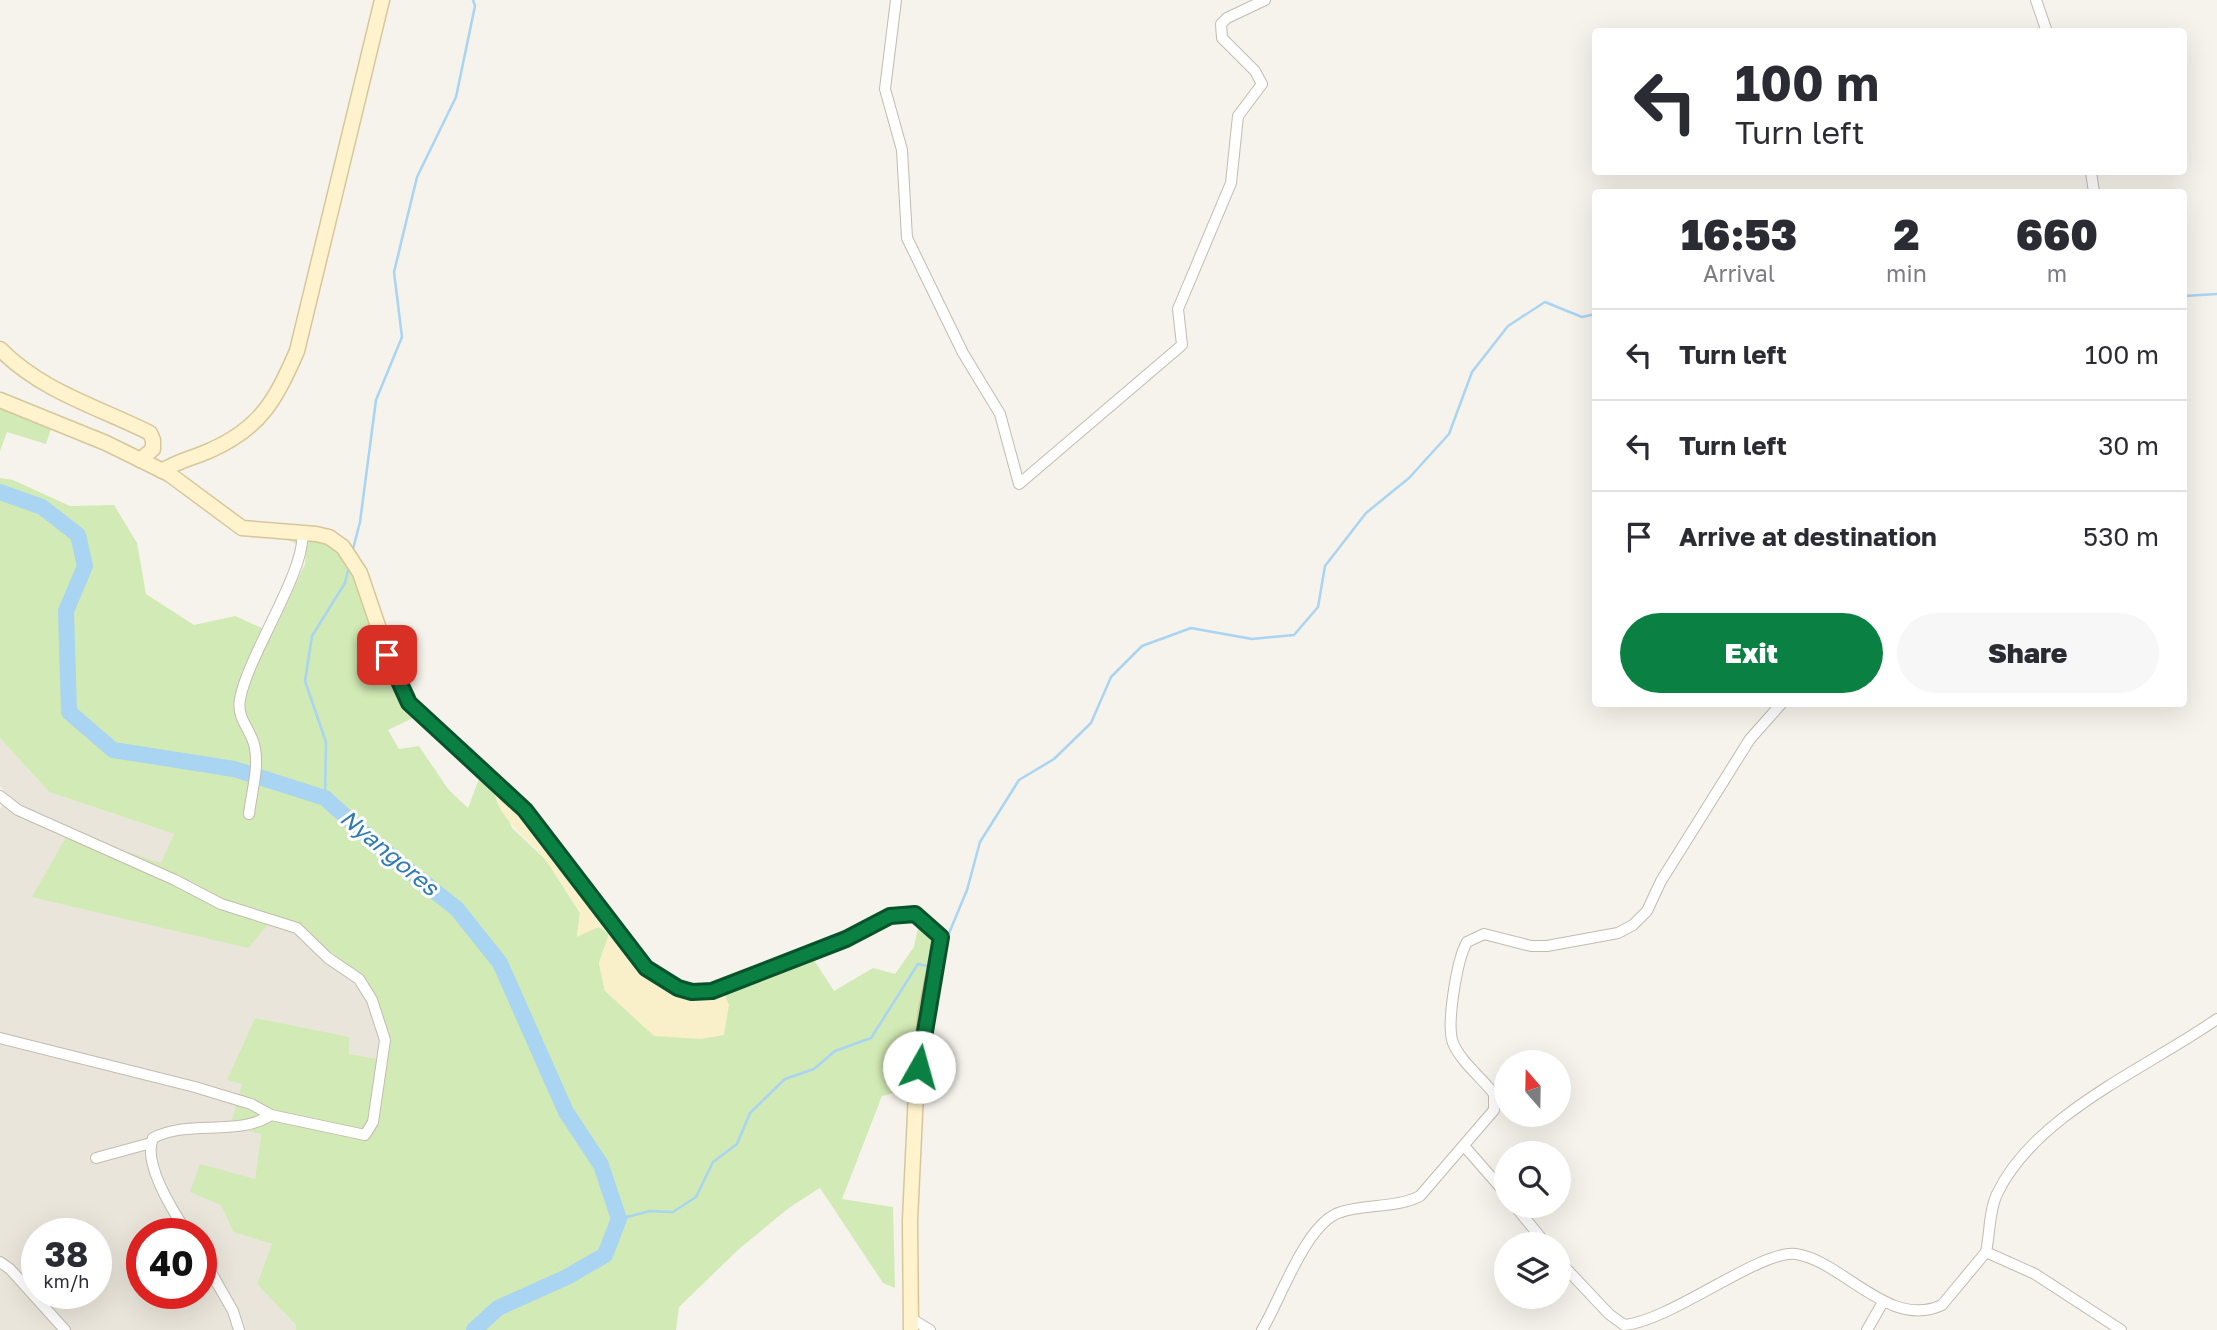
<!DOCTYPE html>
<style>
:root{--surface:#fff;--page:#f7f7f7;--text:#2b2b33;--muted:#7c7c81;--line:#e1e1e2;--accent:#0b8043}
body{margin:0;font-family:"Golos Text",sans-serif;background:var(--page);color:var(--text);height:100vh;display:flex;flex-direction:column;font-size:26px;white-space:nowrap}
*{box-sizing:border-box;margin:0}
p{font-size:23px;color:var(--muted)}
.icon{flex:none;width:38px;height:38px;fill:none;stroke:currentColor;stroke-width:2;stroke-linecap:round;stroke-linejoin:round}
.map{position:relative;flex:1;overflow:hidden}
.drawer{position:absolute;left:1592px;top:189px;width:595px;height:518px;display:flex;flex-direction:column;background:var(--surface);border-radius:7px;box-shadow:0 7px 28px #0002}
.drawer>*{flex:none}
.top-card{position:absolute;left:1592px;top:28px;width:595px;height:147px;border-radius:7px;box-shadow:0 7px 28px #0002;background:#fff;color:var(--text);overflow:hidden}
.needle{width:46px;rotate:340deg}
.fabs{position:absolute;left:1494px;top:1050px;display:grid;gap:14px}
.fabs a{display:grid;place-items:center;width:77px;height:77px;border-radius:50%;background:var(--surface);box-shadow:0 7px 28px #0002;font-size:35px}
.speed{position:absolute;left:21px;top:1218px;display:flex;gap:14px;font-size:35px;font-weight:700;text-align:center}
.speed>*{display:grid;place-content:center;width:91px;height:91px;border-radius:50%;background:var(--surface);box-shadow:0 7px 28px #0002;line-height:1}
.speed small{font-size:18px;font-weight:400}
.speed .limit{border:10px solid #d22;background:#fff;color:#111}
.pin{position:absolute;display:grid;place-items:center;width:60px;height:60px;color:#fff;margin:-30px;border-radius:14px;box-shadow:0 4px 10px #0006}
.me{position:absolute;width:77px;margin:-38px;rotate:7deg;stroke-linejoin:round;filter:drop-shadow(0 0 5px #0008)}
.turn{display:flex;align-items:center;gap:24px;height:147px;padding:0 28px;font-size:32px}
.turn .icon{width:91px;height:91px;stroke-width:2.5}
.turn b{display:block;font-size:49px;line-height:60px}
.eta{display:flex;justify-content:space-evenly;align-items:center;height:119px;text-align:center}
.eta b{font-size:42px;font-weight:800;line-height:49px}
.button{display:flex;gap:14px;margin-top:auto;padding:14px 28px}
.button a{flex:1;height:80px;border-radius:42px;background:var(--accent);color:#fff;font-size:28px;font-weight:800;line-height:80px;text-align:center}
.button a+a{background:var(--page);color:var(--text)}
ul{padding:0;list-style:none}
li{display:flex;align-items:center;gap:21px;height:91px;padding:0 28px;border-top:2px solid var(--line)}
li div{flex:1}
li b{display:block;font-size:26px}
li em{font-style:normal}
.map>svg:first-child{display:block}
.residential{fill:#eae5da;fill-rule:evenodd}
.green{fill:#d2eab5}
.sand{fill:#f9efc9}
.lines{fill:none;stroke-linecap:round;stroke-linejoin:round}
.stream{stroke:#a9d4f2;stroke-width:2.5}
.river{stroke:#a9d4f2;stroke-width:16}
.street-casing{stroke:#c2bbae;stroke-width:12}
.secondary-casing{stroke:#d6c79b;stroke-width:17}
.street{stroke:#fff;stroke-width:10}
.secondary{stroke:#fff3cd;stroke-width:14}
.route-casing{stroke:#07532c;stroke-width:18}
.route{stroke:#0b8043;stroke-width:12}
.labels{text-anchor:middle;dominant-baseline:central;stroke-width:6;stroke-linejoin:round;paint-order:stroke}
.water-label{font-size:23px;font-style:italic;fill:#2e7ab2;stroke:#fff}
</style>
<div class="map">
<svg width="2217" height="1330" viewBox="0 0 2217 1330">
<rect width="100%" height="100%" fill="#f6f3ec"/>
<path class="residential" d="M0 738 49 792 174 834 162 863 310 940 355 970 372 994 381 1022 377 1060 349 1054V1038L227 1080 242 1083 261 1134 255 1179 190 1191 221 1205 233 1232 272 1244 257 1284 297 1325 296 1330H0V809L8 796 0 786ZM37 1234H96V1293H37ZM142 1234H201V1293H142Z"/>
<g class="green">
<path d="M0 404 52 426 46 444 7 432 0 451Z"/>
<path d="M0 478 13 480 70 506 114 505 137 543 146 594 194 625 235 616 273 633 305 564 306 548 279 536 325 539 341 548 419 715 388 730 399 749 419 746 448 789 468 808 482 771 493 782 512 828 546 860 580 913 577 936 599 927 609 934 599 963 605 991 723 990 812 957 834 991 873 968 895 974 914 947 919 923 935 937 910 1088 882 1096 842 1199 893 1207 895 1288 883 1283 820 1188 790 1207 739 1249 679 1307 676 1330H296V1325L257 1284 272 1244 233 1232 221 1205 190 1192 200 1164 255 1179 261 1134 230 1127 242 1084 227 1080 255 1018 349 1037V1054L377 1059C379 1048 383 1033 381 1021 374 968 315 942 272 920L248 948 32 897 69 832 161 863 174 834 49 792 0 738Z"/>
</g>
<path class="sand" d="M493 782 662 984 723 990 729 1005 724 1035 701 1039 654 1036 605 991 599 963 609 934 598 927 577 937 580 912C569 896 559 878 547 862 527 835 494 819 493 782Z"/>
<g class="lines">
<g class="stream">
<path d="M2184 296 2217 294"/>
<path d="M352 553 360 522 376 400 402 337 394 272 417 177 456 97 475 6 473 0"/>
<path d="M325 798 326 742 305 681 312 636 345 583 349 566"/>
<path d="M947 938 967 890 980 842 1019 780 1054 759 1091 723 1111 677 1142 646 1191 628 1252 639 1294 635 1318 607 1325 566 1366 513 1409 478 1449 434 1472 372 1508 326 1545 302 1582 317 1596 314"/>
<path d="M619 1219 650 1211 673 1212 696 1197 713 1162 737 1144 750 1113 785 1079 814 1069 835 1051 871 1038 918 964 931 967"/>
</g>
<path class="river" d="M0 492 42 507 78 535 85 566 66 611 69 712 113 750 234 769 325 798 376 844 457 909 500 963 566 1112 601 1165 619 1219 605 1255 567 1277 498 1308 474 1330"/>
<g class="street-casing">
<g id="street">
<path d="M896 0 885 89 902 150 907 238 963 353 1000 414 1019 484 1182 345 1178 309 1231 183 1238 116 1262 84 1255 71 1222 38 1221 24 1227 18 1265 0"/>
<path d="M2036 0 2047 32"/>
<path d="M2091 172 2094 192"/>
<path d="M0 796 18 810 175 880 221 904 297 928 328 958 359 979 372 1000 385 1040 373 1122 365 1135 271 1115 251 1104 195 1087 0 1038"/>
<path d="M249 814C251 795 259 768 255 749 253 731 236 720 240 699 248 655 307 569 302 533"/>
<path d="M1465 1147 1507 1195"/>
<path d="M96 1158 151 1143"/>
<path d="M1515 1206 1546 1244"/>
<path d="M188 1234C174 1213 142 1163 153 1138 189 1119 238 1137 271 1115"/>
<path d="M1986 1252C1990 1233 1989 1211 1997 1194 2035 1114 2147 1068 2217 1019"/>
<path d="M201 1255 233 1311 239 1330"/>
<path d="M1559 1261 1609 1314 1624 1325C1671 1321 1761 1249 1796 1254 1843 1261 1889 1330 1942 1305L1986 1252 2035 1274 2121 1330"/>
<path d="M0 1262 10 1269 65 1330"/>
<path d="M912 1319 930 1330"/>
<path d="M1262 1330C1281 1299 1306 1222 1341 1212 1366 1204 1397 1208 1420 1196L1494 1110V1094C1482 1078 1461 1062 1453 1043 1446 1025 1457 959 1467 942L1484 934 1531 946H1547L1618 933 1633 925 1647 911 1661 881 1750 739 1781 704"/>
<path d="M1867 1330 1883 1302"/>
</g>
</g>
<g class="secondary-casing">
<g id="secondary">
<path d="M0 349C41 391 98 407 150 433L153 440V449L140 460"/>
<path d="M0 400 106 443 169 474 242 528 316 534 329 537 343 547 360 573 393 670 409 703 525 810 646 968 678 988 692 992 712 991 846 939 890 916 915 914 941 937 926 1012 916 1093 910 1220 911 1330"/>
<path d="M162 471C179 460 194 458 211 450 261 428 276 399 297 351L382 0"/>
</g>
</g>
<use href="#street" class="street"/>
<use href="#secondary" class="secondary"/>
</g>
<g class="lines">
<g class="route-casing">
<path id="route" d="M387 655 409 703 525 810 646 968 678 988 692 992 712 991 846 939 890 916 915 914 941 937 919 1067"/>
</g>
<use href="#route" class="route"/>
</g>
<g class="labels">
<g class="water-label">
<text transform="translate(390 852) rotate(40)">Nyangores</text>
</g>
</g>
</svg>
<div class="fabs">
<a><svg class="needle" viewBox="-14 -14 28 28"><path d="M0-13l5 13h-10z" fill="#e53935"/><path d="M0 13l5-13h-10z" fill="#7c7c81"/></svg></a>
<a><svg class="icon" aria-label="search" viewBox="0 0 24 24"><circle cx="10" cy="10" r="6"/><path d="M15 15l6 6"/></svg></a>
<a><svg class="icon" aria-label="layers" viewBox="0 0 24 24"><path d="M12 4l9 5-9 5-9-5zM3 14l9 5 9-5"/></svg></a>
</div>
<div class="speed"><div>38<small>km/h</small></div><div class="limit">40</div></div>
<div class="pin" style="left:387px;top:655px;background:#d93025"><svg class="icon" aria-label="arrive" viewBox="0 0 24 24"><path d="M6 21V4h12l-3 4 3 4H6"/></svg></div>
<svg class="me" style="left:919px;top:1067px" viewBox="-20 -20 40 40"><circle r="19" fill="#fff"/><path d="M0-13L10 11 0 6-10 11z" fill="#0b8043"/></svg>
<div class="top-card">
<div class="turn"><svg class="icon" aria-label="left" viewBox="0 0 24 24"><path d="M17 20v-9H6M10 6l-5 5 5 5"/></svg><div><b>100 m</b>Turn left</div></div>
</div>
<section class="drawer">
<div class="eta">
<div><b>16:53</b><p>Arrival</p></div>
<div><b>2</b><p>min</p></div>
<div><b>660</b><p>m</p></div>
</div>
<ul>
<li><svg class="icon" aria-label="left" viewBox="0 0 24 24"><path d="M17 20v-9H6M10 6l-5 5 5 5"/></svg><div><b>Turn left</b></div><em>100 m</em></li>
<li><svg class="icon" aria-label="left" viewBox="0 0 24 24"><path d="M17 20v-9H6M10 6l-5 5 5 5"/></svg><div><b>Turn left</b></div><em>30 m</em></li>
<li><svg class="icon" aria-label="arrive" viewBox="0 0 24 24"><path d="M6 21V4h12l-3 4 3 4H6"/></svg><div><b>Arrive at destination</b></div><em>530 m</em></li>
</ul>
<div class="button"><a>Exit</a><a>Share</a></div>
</section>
</div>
